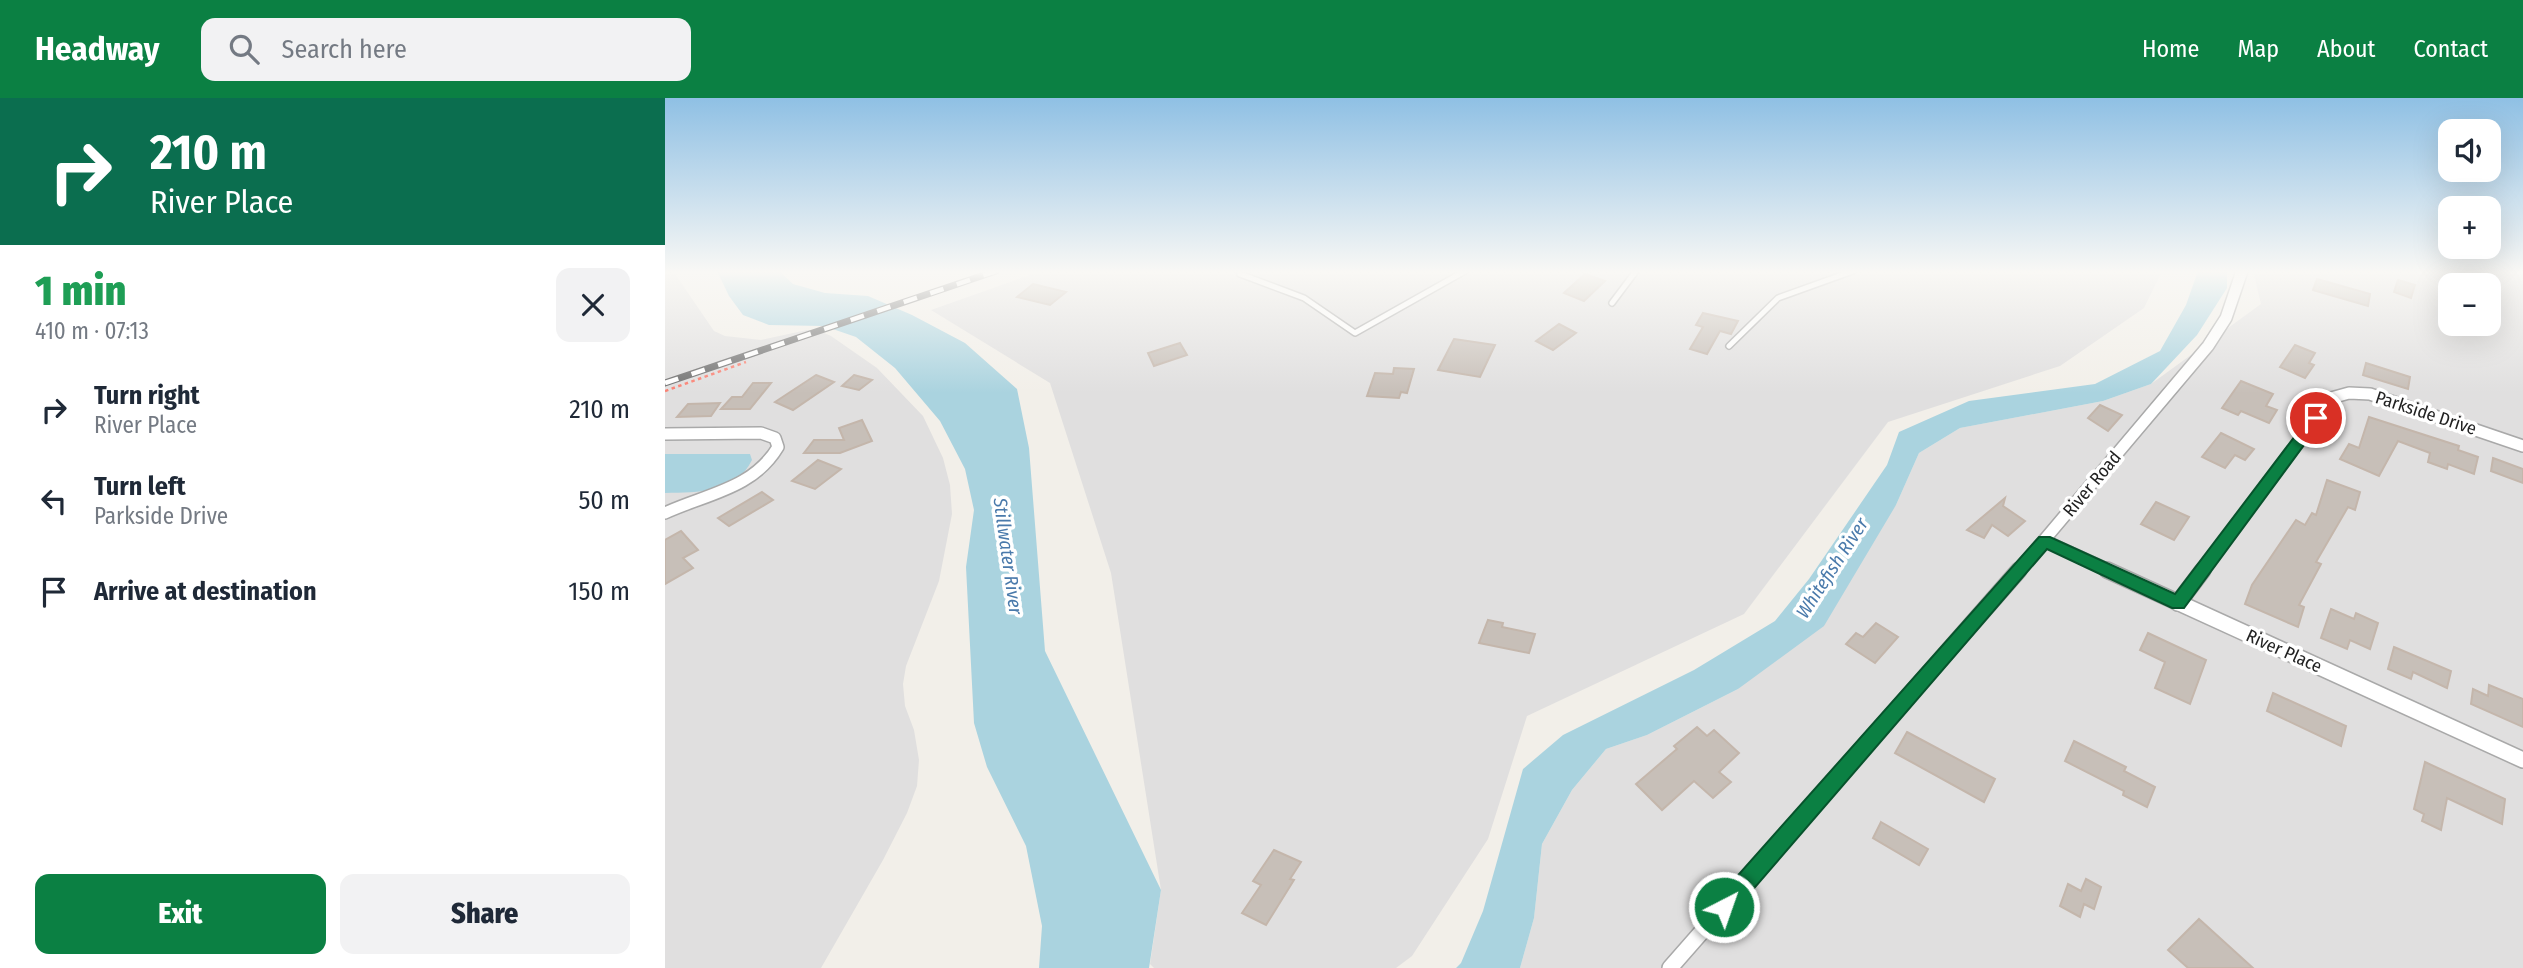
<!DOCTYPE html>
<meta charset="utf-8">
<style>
:root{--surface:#fff;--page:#f2f2f3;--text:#1f2937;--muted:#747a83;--accent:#0b8043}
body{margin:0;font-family:"Fira Sans Condensed",sans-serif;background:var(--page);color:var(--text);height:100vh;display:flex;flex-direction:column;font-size:26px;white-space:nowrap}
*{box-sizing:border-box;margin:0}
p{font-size:23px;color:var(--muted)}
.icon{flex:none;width:38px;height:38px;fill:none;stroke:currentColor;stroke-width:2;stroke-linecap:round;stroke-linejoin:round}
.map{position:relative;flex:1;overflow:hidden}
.details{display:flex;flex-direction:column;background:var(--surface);width:665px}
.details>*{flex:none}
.banner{background:#0b6e4f;color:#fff;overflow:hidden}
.buttons{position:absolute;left:1773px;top:21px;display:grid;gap:14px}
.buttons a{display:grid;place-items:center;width:63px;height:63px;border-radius:14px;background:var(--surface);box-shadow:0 7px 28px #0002;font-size:35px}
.pin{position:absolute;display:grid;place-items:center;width:60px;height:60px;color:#fff;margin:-30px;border:4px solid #fff;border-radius:50%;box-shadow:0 2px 7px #0007}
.me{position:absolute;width:77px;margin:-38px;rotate:41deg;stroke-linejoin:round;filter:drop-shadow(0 0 5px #0008)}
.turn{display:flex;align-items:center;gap:24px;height:147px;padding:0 35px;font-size:32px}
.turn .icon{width:91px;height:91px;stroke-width:2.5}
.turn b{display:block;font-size:49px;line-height:60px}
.round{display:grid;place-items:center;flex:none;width:74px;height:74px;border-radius:14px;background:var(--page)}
.headline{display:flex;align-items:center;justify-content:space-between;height:119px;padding:0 35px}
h1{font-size:42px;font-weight:800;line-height:52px;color:#1e9e55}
.cta{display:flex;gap:14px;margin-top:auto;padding:14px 35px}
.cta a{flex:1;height:80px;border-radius:14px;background:var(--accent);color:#fff;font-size:28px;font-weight:800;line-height:80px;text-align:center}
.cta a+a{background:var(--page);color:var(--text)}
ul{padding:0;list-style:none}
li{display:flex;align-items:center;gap:21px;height:91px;padding:0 35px}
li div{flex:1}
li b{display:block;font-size:26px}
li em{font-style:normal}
header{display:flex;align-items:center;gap:42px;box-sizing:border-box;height:98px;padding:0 35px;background:var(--accent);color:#fff}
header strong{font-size:33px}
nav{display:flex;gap:38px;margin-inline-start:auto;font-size:24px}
.search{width:490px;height:63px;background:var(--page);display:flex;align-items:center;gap:18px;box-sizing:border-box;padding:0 24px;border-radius:14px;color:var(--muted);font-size:26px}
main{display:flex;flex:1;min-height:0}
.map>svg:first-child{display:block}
.residential{fill:#e0dfdf;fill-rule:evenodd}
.water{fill:#aad3df}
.building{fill:#c7bfb8;stroke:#c4b6ab;stroke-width:2}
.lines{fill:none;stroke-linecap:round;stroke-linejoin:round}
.lane-casing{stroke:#a9a9a9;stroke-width:8}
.street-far1-casing{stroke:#a9a9a9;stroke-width:14}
.street-casing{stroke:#a9a9a9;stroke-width:18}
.path{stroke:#fa8072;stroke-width:2.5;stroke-dasharray:3.5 3.5;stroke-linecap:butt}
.lane{stroke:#fff;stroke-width:5}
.street-far1{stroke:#fff;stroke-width:11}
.street{stroke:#fff;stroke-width:15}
.rail-casing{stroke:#707070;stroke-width:7}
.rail{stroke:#fff;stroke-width:4.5;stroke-dasharray:14;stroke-linecap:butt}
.route{fill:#0b8043;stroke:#07532c;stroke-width:2}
.labels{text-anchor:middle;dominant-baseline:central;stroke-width:7;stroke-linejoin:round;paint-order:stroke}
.street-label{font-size:18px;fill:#222;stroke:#fff}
.water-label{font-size:19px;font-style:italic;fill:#4a7aab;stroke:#fff}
</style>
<header>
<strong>Headway</strong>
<div class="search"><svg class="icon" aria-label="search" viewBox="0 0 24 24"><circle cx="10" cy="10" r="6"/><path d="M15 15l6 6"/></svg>Search here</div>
<nav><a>Home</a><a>Map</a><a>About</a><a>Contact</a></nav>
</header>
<main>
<section class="details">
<div class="banner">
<div class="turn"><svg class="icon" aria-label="right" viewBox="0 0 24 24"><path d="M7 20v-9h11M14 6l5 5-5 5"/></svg><div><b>210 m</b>River Place</div></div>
</div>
<div class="headline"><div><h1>1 min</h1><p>410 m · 07:13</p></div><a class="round"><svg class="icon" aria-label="close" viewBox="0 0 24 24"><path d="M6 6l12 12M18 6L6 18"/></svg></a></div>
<ul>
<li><svg class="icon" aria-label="right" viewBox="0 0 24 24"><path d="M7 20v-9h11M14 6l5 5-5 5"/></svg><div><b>Turn right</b><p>River Place</p></div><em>210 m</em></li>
<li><svg class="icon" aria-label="left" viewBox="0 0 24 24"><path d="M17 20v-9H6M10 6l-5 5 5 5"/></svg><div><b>Turn left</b><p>Parkside Drive</p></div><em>50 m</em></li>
<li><svg class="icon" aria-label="arrive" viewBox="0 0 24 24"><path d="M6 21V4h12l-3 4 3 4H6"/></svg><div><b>Arrive at destination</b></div><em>150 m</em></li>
</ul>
<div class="cta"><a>Exit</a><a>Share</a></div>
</section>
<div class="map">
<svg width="1858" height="870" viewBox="0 0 1858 870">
<rect width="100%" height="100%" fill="#f2efe9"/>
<g class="residential">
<path d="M0 173H8L49 233 60 238 96 242 142 232H152L166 238 212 270 258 318 278 360 285 387 287 416 274 483 241 568 238 586 240 608 249 632 254 662 252 688 242 715 218 762 156 870H0Z"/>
<path d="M376 173H1497L1479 210 1395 268 1223 324 1079 516 862 618 823 741 747 858 731 870H489L485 866 496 792 446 475 385 285 266 212Z"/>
<path d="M1588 173H1858V870H855L869 820 877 746 907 692 941 651 982 637 1073 591 1231 407 1254 355 1295 330 1438 303 1486 286 1596 206ZM1785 187H1824V226H1785Z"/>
</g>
<g class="water">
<path d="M52 173H114L128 186 160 195 203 198 247 217 300 245 352 291 364 350 380 553 496 792 484 870H374L377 828 361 748 322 669 309 625 301 469 309 412 300 371 275 323 230 270 191 239 159 228 104 227 78 217 64 198Z"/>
<path d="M1533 173H1562V190L1532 237 1486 286 1438 303 1295 330 1254 355 1231 407 1159 528 1073 591 982 637 941 651 907 692 877 746 869 820 855 870H791L796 865 818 813 858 671 898 637 1029 572 1110 523 1144 481 1222 367 1234 334 1304 303 1430 286 1495 253 1521 207Z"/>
<path d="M0 356H85L87 362C70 396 34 394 0 395Z"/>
</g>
<g class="building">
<path d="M920 176 940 183 919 203 899 195Z"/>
<path d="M1652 181 1705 196 1703 208 1648 192Z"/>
<path d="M1733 182 1750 187 1746 200 1729 194Z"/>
<path d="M368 186 401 194 385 207 352 199Z"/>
<path d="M1038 215 1073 223 1066 236 1055 233 1042 256 1025 251 1038 229 1031 227Z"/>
<path d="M894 226 911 235 888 252 871 243Z"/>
<path d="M789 241 830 247 815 279 773 272Z"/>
<path d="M515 245 522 257 489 268 483 255Z"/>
<path d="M1630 247 1650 255 1644 265 1649 267 1640 280 1615 269Z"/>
<path d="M1701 265 1745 279 1743 291 1698 277Z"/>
<path d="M729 270 749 271 742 295 736 294 734 300 702 298 710 275 728 276Z"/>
<path d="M151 277 169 284 128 312 110 304Z"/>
<path d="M189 277 207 282 194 292 177 288Z"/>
<path d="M1576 283 1608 296 1601 308 1612 312 1604 325 1576 313 1573 317 1557 310Z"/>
<path d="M88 285H106L85 311H56L67 299H77Z"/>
<path d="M55 305 46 318 12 319 23 306Z"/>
<path d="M1435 307 1457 317 1443 333 1423 320Z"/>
<path d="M1704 319 1794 348 1793 352 1813 359 1809 376 1783 366 1782 371 1763 364 1765 355 1733 343 1714 378 1675 361 1684 346 1694 350Z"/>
<path d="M197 322 207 343 175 355H139L149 342H179L174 330Z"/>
<path d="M1556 335 1589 351 1580 362 1570 357 1560 370 1537 359Z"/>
<path d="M1828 360 1858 371V385L1826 373Z"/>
<path d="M153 362 176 371 150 391 127 383Z"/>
<path d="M1662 382 1695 394 1690 412 1683 409 1651 464 1656 466 1634 507 1639 509 1633 529 1580 506 1587 487 1631 422 1640 427 1647 415 1651 417Z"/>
<path d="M97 394 108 402 64 428 53 420Z"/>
<path d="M1340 400 1338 408 1360 423 1343 438 1327 427 1319 440 1302 432Z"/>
<path d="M1491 404 1524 419 1509 442 1476 426Z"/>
<path d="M16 433 33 452 18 460 28 470 0 486V442Z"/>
<path d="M1666 511 1689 521 1691 515 1713 525 1705 551 1685 542 1682 551 1656 540Z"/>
<path d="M823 522 838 525 837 529 870 536 864 555 814 545Z"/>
<path d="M1211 525 1233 539 1210 565 1181 546 1191 535 1198 539Z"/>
<path d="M1483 535 1541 562 1525 606 1490 590 1500 564 1475 552Z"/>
<path d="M1729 549 1786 573 1782 590 1748 574 1746 581 1723 571Z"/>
<path d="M1824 587 1858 601V629L1806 606 1808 591 1823 598Z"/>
<path d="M1608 595 1681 628 1676 648 1602 613Z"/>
<path d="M1032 629 1042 638 1049 632 1074 655 1054 674 1066 684 1048 700 1029 683 997 712 971 686 1012 651 1009 648Z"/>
<path d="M1242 634 1330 681 1319 704 1230 655Z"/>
<path d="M1409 643 1461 669 1459 673 1490 689 1482 709 1458 697 1459 693 1400 663Z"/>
<path d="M1760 664 1840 701 1837 726 1782 700 1776 732 1757 723 1759 716 1749 711Z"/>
<path d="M1216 724 1263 751 1254 767 1208 740Z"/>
<path d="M609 752 636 764 625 781 629 782 601 827 577 815 596 787 588 783Z"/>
<path d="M1421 781 1436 789 1429 811 1419 806 1415 819 1395 808 1403 786 1416 793Z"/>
<path d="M1534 821 1588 870H1523L1503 852Z"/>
</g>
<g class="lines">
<g class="lane-casing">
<g id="lane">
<path d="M575 176 639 200 690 235 800 173"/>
<path d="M947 205 971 173"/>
<path d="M1064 248 1113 200 1188 173"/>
</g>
</g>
<g class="street-far1-casing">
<g id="street-far1">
<path d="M0 336 96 335 110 340 113 349C88 391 41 396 0 415"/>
<path d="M1380 443 1446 473"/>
<path d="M1353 473 1543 248 1561 220 1577 173"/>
<path d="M1537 473 1666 300 1684 295 1705 296 1858 348"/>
</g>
</g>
<g class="street-casing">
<g id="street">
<path d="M1442 472 1858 662"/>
<path d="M1513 505 1538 472"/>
<path d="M1005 870 1354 472"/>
</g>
</g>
<path class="path" d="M0 293 81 264"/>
<use href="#lane" class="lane"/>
<use href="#street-far1" class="street-far1"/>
<use href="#street" class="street"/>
<g class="rail-casing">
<path id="rail" d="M0 285 331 173"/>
</g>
<use href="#rail" class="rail"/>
</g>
<linearGradient id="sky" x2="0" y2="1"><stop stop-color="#8fc0e4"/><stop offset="0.59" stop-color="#f9f8f5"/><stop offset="1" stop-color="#f9f8f5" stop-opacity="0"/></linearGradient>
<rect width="1858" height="295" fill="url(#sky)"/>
<path class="route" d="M1651 316 1656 317 1658 320 1656 324 1519 510H1507L1382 451 1066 817 1059 820 1051 817 1048 809 1051 802 1374 439H1385L1510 496 1646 317Z"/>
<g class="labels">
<g class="street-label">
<text transform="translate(1761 315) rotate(18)">Parkside Drive</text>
<text transform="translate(1427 386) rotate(-50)">River Road</text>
<text transform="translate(1619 553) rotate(24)">River Place</text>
</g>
<g class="water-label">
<text transform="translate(343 458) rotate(82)">Stillwater River</text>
<text transform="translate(1167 470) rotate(-57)">Whitefish River</text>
</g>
</g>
</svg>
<div class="buttons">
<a><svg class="icon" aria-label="sound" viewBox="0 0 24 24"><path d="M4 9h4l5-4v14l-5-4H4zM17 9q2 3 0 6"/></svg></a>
<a>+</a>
<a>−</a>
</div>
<div class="pin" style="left:1651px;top:320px;background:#d93025"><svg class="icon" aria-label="arrive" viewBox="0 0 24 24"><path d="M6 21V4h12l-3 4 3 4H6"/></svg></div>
<svg class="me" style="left:1059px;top:809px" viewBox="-20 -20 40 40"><circle r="17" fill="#0b8043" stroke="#fff" stroke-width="3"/><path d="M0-11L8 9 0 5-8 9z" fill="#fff"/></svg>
</div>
</main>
